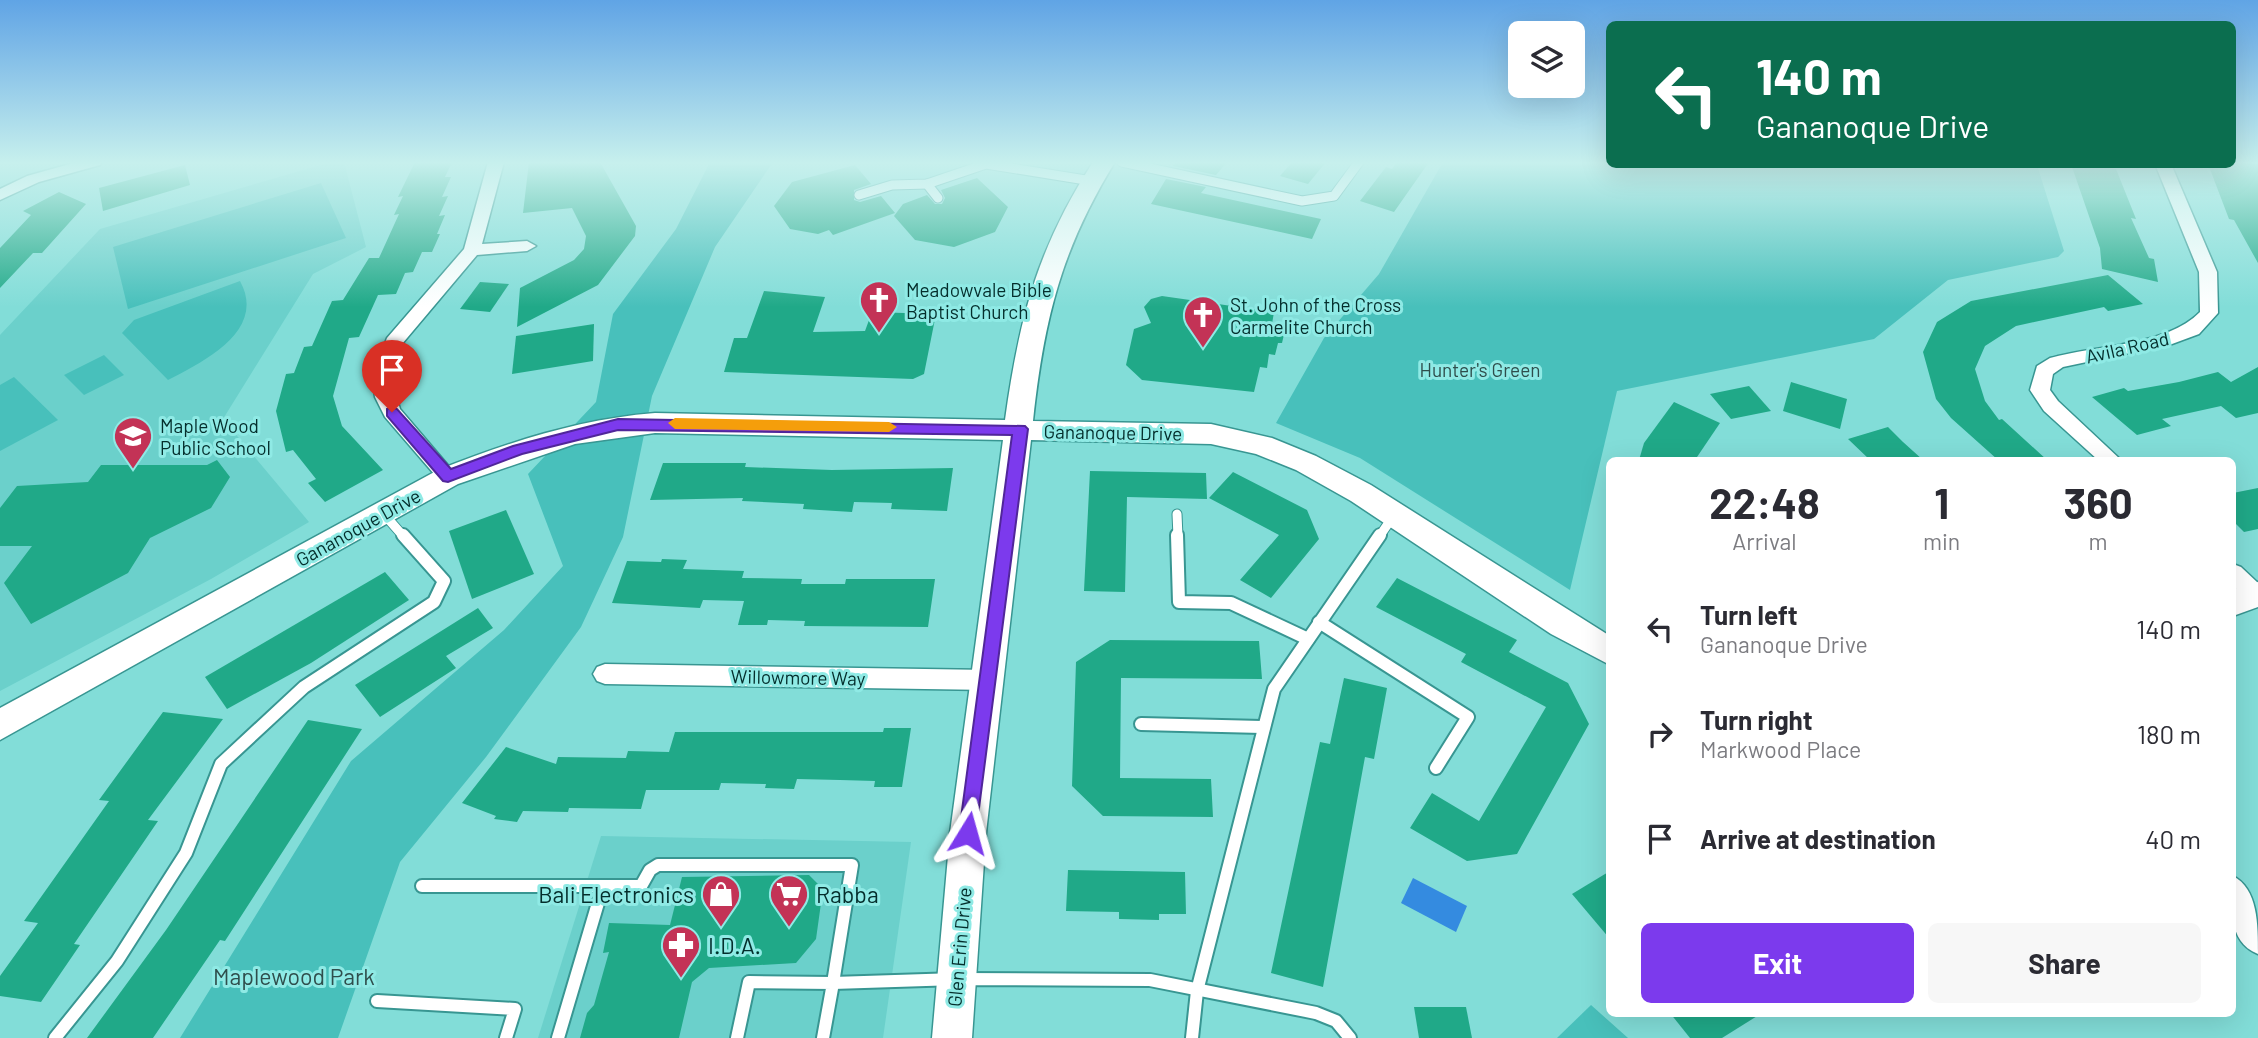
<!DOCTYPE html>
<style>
:root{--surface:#fff;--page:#f7f7f7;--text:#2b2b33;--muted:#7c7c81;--accent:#7c3aed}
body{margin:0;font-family:Barlow,sans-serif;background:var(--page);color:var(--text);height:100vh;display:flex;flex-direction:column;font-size:26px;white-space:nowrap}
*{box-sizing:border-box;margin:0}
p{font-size:23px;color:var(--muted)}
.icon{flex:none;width:38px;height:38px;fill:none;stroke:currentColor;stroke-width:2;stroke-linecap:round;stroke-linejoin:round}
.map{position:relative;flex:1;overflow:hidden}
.side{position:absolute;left:1606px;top:457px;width:630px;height:560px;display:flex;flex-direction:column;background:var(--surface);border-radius:10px;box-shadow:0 7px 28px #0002}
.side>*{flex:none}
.hud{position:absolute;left:1606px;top:21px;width:630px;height:147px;border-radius:10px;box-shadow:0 7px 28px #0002;background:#0b6e4f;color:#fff;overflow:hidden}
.fabs{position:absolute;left:1508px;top:21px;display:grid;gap:14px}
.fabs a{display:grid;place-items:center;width:77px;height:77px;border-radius:10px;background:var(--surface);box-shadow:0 7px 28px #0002;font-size:35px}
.pin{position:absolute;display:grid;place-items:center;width:60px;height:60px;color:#fff;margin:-72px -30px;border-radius:50% 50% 50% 0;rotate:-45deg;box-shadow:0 0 7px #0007}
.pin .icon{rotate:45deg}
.me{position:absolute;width:77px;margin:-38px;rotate:8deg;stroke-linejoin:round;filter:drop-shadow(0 0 5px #0008)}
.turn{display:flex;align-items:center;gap:24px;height:147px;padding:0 35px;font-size:32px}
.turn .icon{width:91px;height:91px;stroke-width:2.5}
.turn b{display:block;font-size:49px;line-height:60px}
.eta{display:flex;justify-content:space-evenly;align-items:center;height:119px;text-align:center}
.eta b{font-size:42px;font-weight:700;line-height:49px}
.button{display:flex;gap:14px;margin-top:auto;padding:14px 35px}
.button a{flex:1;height:80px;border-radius:10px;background:var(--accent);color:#fff;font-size:28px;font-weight:700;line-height:80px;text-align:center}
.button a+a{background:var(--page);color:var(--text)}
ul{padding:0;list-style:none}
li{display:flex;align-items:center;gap:21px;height:105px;padding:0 35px}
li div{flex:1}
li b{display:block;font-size:26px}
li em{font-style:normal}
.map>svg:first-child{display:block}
.built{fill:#6bd0cb}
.green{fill:#48c0bb}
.water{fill:#348be0}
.building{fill:#20a988}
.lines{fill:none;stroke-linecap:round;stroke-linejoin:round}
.lane-far1-casing{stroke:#389692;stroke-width:11}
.lane-casing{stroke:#389692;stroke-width:16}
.street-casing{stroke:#389692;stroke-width:3}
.secondary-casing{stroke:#389692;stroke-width:3}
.lane-far1{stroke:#fff;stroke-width:9}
.lane{stroke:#fff;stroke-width:12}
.street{fill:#fff;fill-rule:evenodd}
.secondary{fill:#fff;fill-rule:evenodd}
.route{fill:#7c3aed;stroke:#51269a;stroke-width:2}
.slow{fill:#f59e0b}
.labels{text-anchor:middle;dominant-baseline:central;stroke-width:6;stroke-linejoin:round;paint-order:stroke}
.poi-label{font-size:19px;fill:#042e2c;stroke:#8feae5;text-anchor:start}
.street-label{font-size:19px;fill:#042e2c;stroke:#8feae5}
.park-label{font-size:19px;fill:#2f4e4c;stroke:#8feae5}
.near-poi-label{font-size:23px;fill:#042e2c;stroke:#8feae5;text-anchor:start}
.near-park-label{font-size:23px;fill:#2f4e4c;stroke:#8feae5}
</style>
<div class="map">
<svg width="2258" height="1038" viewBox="0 0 2258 1038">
<rect width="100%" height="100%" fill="#82ddd8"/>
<g class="built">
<path d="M331 162H344L366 247 313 274 223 419 309 522 211 579 0 691V335L100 229Z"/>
<path d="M601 836 911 842 883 1038H538Z"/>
</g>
<g class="green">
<path d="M710 162H773L715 247 652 396 623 537 581 627 486 757 400 862 338 1038H180L351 761 504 630 563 566 528 474 596 402 613 314 676 229Z"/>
<path d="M1443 162 2037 165 2064 251 2058 257 1948 280 1874 339 1617 391 1570 590 1360 458 1276 423 1324 338 1379 274Z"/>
<path d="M321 183 346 238 128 309 113 247Z"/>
<path d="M240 281C267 330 205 361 168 380L122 333 134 320Z"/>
<path d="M104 355 124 375 84 395 64 375Z"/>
<path d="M14 377 58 420 0 451V385Z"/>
<path d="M1591 1005 1628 1038H1557Z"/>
</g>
<path class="water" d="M1413 878 1467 906 1456 932 1401 903Z"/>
<g class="building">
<path d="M415 162H452L445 177H451L442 197 448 196 439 216 445 215 437 234H440L432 252H422L413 272 405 273 396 294 378 295 359 337 349 338 333 396 342 426 383 470 325 502 308 483 316 479 293 450 286 452 276 411 286 374 294 373 304 347 312 346 332 301 343 300 369 258H379L399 214 394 215 403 196 398 197Z"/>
<path d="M529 162H600L636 226 635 236 598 285 517 327 520 288 574 260 584 249 586 236 572 208 523 213Z"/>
<path d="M1176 162H1227L1216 175 1173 166Z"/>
<path d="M1292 162H1326L1308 184 1280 176Z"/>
<path d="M1397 162H1429L1394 212 1360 201 1386 167 1392 169Z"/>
<path d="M2233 162 2258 164V263L2234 220 2229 219 2208 164H2233Z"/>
<path d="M2071 164 2116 169 2136 219 2131 218 2149 258 2154 259 2158 282 2102 269 2100 248Z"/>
<path d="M185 165 190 185 103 211 99 188Z"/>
<path d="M855 165 871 184 854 190V200L860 202 881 196 895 213 833 235 829 230 818 234 790 229 774 206 792 182Z"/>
<path d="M977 178 1008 207 995 232 954 247 915 240 894 216 903 204 927 195 935 204H942L945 198 941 190Z"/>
<path d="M1166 179 1206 187 1201 193 1321 219 1312 239 1151 204Z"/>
<path d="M59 192 86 204 42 253H33L0 288V248L31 215 23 211Z"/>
<path d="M2108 275 2143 304 2108 311 2104 307 2016 326 1985 346 1975 369 1985 401 1999 420 2002 419 2047 460H1998L1951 418 1936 399 1923 352 1937 322 1971 301Z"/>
<path d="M480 282 509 284 490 312 460 309Z"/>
<path d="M764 291 825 297 813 332 865 331 872 312 936 314 924 374 913 379 724 372 734 338H747Z"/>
<path d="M1162 296 1274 312 1272 324 1286 326 1282 343H1278L1275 355 1269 354 1267 368 1260 367 1254 392 1142 380 1126 365 1134 329 1151 323 1144 307 1151 299Z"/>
<path d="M594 324 593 361 512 374 516 336Z"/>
<path d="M2258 367V413L2236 418 2221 406 2162 419 2171 426 2137 435 2092 397 2124 388 2128 391 2179 382 2218 372 2231 382Z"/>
<path d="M1791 382 1847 399 1840 429 1783 411Z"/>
<path d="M1749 386 1771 411 1731 419 1710 394Z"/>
<path d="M1674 402 1720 423 1695 460H1639L1644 443Z"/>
<path d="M1888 427 1903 442 1923 460H1870L1848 439Z"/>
<path d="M217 460 230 477 211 508 150 538 128 573 31 624 4 583 32 546H0V508L17 486 88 482 101 465H207Z"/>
<path d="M663 463H746L745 467 832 470 953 468 947 511 891 509 892 503 854 502 852 512 803 509 804 504 742 501 743 498 650 500Z"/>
<path d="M1090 471 1206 473 1207 499 1127 497 1125 592 1084 591Z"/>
<path d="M1233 472 1307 510 1319 539 1271 598 1240 580 1279 535 1209 498Z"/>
<path d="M2258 488V529L2244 532 2233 521V493Z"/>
<path d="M506 510 534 574 472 599 449 531Z"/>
<path d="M662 559 687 560 683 569 744 571 742 578 802 579 801 584H845L846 579H935L928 627 804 626 805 621 768 620 767 625H738L744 601 703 600 700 608 612 603 627 561 661 562Z"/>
<path d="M385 572 409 600 311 663 227 709 205 677Z"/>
<path d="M1397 578 1517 640 1509 652 1568 683 1589 724 1517 854 1467 861 1410 828 1432 793 1479 821 1546 707 1461 662 1466 654 1376 607Z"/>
<path d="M478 608 493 628 446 656 456 668 380 717 355 685Z"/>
<path d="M1110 640 1259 641 1262 679 1121 678 1120 778 1211 779 1213 817 1103 816 1072 786 1076 662Z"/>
<path d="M1344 678 1387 688 1374 759 1365 757 1323 987 1271 973 1320 742 1330 744Z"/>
<path d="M163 712 223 719 148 820 158 821 74 944 80 945 41 1002 0 996V976L38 923 24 921 109 801 99 800Z"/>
<path d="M308 720 362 729 225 941 220 940 153 1038H87L166 930Z"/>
<path d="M884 728H911L902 787H874L875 781 840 780 797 779 794 789 765 788 766 784 721 783 719 790H646L641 809 569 808 568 812 523 811 517 822 494 819 496 816 462 803 506 747 556 764 558 757 626 758 628 751 669 752 675 732H883Z"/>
<path d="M1068 870 1185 872 1186 914H1159V920L1119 919V912L1066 911Z"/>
<path d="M1610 871V939L1572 894Z"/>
<path d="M809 875 823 889 816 939 796 963 709 968 692 982 679 1038H580L587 1013 594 1005 609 952 603 953 609 923 670 925 682 877Z"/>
<path d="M1414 1007H1466L1472 1038H1419Z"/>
<path d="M1670 1013H1762L1722 1038H1690Z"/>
</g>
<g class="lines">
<g class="lane-far1-casing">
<g id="lane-far1">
<path d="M1122 162 1302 201 1334 196 1359 162"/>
<path d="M927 184 938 198"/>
<path d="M859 195 892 185 927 184 986 164 1092 181"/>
<path d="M383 513 404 537"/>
<path d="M1177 514 1178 537"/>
<path d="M1379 537 1394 515"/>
</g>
</g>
<g class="lane-casing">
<g id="lane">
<path d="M1177 535 1179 602 1231 603 1308 639"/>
<path d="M1319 622 1468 717 1436 768"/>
<path d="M1141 724 1262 727"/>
<path d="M422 886H641L650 870 658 865H852L833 983 957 979 1150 980 1316 1013 1336 1021 1350 1038"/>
<path d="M377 1001 515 1009 506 1038"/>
<path d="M55 1038 117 961 186 853 221 764 304 687 434 602 444 581 403 535"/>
<path d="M558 1038 603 886"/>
<path d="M737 1038 749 982 833 983 823 1038"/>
<path d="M1192 1038 1197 991 1274 689 1380 535"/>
</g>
</g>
<g class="street-casing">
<g id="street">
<path d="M77 162H102L100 165 39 182 0 200V189L27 176Z"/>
<path d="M488 162H504L482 244 527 241 536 246 527 251 477 255 402 344 390 376 400 409 458 477 455 482H441L385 417 375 397 372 376 387 338 464 249Z"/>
<path d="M2155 164H2171L2217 272 2218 313 2199 334 2172 344 2063 367 2053 374 2050 390 2058 401 2121 460H2098L2044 411 2030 390 2037 366 2050 358C2096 345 2167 346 2200 312L2199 272Z"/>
<path d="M2233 564 2241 567 2258 583V602L2248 600 2233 586Z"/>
<path d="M605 664 990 670 998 673 1002 680 998 687 990 690 605 684 597 681 593 674 597 667Z"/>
</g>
</g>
<g class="secondary-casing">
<g id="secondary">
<path d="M1093 162H1115C1061 250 1044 319 1033 421L1211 424 1272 438 1316 456 1371 485 1610 636V665L1551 634 1351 501 1296 470 1256 454 1211 444 1031 440 986 833 972 1038H932L950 833 1003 440 655 433 575 444 458 484 0 740V708L438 470C509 442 579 419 655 413L1005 420C1019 319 1037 249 1093 162Z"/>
<path d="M2258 582V607L2233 616V590Z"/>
<path d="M2233 876C2258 889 2258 924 2258 954 2226 941 2233 906 2233 876Z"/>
</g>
</g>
<use href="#lane-far1" class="lane-far1"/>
<use href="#lane" class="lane"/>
<use href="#street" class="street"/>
<use href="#secondary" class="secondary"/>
</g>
<linearGradient id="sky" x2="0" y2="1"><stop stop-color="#60a4e5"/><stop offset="0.53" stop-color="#c7f0ed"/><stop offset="1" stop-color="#c7f0ed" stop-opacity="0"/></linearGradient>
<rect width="2258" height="307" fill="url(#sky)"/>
<path class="route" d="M392 407 397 409 451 469 513 446 618 419 1025 426 1028 429 975 839 968 842 961 839 959 833 1012 435 618 430 522 454 448 482 443 481 387 416V409Z"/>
<path class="slow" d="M675 418 889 422 897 427 889 432 675 429 668 423Z"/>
<defs>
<g id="church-pin" transform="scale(2.0125)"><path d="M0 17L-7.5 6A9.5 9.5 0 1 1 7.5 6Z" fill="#c33356" stroke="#8feae5"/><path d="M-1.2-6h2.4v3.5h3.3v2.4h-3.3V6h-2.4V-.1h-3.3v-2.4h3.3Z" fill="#fff"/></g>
<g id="school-pin" transform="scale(2.0125)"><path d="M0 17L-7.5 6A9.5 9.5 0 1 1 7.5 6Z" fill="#c33356" stroke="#8feae5"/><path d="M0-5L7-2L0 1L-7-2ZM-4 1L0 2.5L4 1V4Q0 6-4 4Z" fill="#fff"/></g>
<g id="shop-pin" transform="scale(2.0125)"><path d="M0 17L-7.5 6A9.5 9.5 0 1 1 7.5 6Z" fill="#c33356" stroke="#8feae5"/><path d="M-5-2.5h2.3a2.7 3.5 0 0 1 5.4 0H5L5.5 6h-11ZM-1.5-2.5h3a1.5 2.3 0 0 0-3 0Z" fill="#fff"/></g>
<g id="supermarket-pin" transform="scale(2.0125)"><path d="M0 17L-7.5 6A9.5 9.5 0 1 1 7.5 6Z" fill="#c33356" stroke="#8feae5"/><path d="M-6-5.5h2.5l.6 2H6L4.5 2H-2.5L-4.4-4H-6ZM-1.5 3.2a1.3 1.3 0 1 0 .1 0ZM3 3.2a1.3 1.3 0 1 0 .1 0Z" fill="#fff"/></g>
<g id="pharmacy-pin" transform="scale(2.0125)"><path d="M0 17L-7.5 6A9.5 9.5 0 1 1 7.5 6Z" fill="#c33356" stroke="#8feae5"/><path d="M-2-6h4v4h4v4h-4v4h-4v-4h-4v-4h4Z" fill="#fff"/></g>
</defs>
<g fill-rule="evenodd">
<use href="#church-pin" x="879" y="300"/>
<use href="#church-pin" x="1203" y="315"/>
<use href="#school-pin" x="133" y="436"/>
<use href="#shop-pin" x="721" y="894"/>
<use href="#supermarket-pin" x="789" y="894"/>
<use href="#pharmacy-pin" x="681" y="945"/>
</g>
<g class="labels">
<g class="poi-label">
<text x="906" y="289">Meadowvale Bible<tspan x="906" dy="22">Baptist Church</tspan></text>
<text x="1230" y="304">St. John of the Cross<tspan x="1230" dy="22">Carmelite Church</tspan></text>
<text x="160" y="425">Maple Wood<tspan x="160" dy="22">Public School</tspan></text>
</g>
<g class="street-label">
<text transform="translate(2127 347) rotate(-13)">Avila Road</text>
<text transform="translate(1113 432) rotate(1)">Gananoque Drive</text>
<text transform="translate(358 527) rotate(-29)">Gananoque Drive</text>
<text transform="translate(798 677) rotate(1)">Willowmore Way</text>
<text transform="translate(959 947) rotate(-85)">Glen Erin Drive</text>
</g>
<g class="park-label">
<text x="1480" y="369">Hunter's Green</text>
</g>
<g class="near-poi-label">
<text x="694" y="894" text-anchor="end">Bali Electronics</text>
<text x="816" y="894">Rabba</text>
<text x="708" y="945">I.D.A.</text>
</g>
<g class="near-park-label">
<text x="294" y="976">Maplewood Park</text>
</g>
</g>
</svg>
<div class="fabs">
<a><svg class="icon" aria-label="layers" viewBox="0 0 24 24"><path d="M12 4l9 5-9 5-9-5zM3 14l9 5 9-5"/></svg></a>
</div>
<div class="pin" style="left:392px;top:412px;background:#d93025"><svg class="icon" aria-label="arrive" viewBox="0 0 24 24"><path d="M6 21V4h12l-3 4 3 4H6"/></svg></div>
<svg class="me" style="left:968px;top:833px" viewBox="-20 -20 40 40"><path d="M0-17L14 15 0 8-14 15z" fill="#7c3aed" stroke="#fff" stroke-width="4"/></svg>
<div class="hud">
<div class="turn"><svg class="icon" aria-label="left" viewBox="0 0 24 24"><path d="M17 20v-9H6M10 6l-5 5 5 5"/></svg><div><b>140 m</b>Gananoque Drive</div></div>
</div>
<section class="side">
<div class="eta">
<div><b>22:48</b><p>Arrival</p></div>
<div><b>1</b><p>min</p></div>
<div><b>360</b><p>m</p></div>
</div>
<ul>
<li><svg class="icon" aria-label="left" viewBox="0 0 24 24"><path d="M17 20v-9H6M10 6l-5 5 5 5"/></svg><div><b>Turn left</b><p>Gananoque Drive</p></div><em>140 m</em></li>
<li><svg class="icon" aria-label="right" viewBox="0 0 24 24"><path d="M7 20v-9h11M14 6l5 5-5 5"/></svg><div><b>Turn right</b><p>Markwood Place</p></div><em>180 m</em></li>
<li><svg class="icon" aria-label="arrive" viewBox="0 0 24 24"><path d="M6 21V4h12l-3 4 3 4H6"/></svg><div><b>Arrive at destination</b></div><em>40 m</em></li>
</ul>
<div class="button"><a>Exit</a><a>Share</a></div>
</section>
</div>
